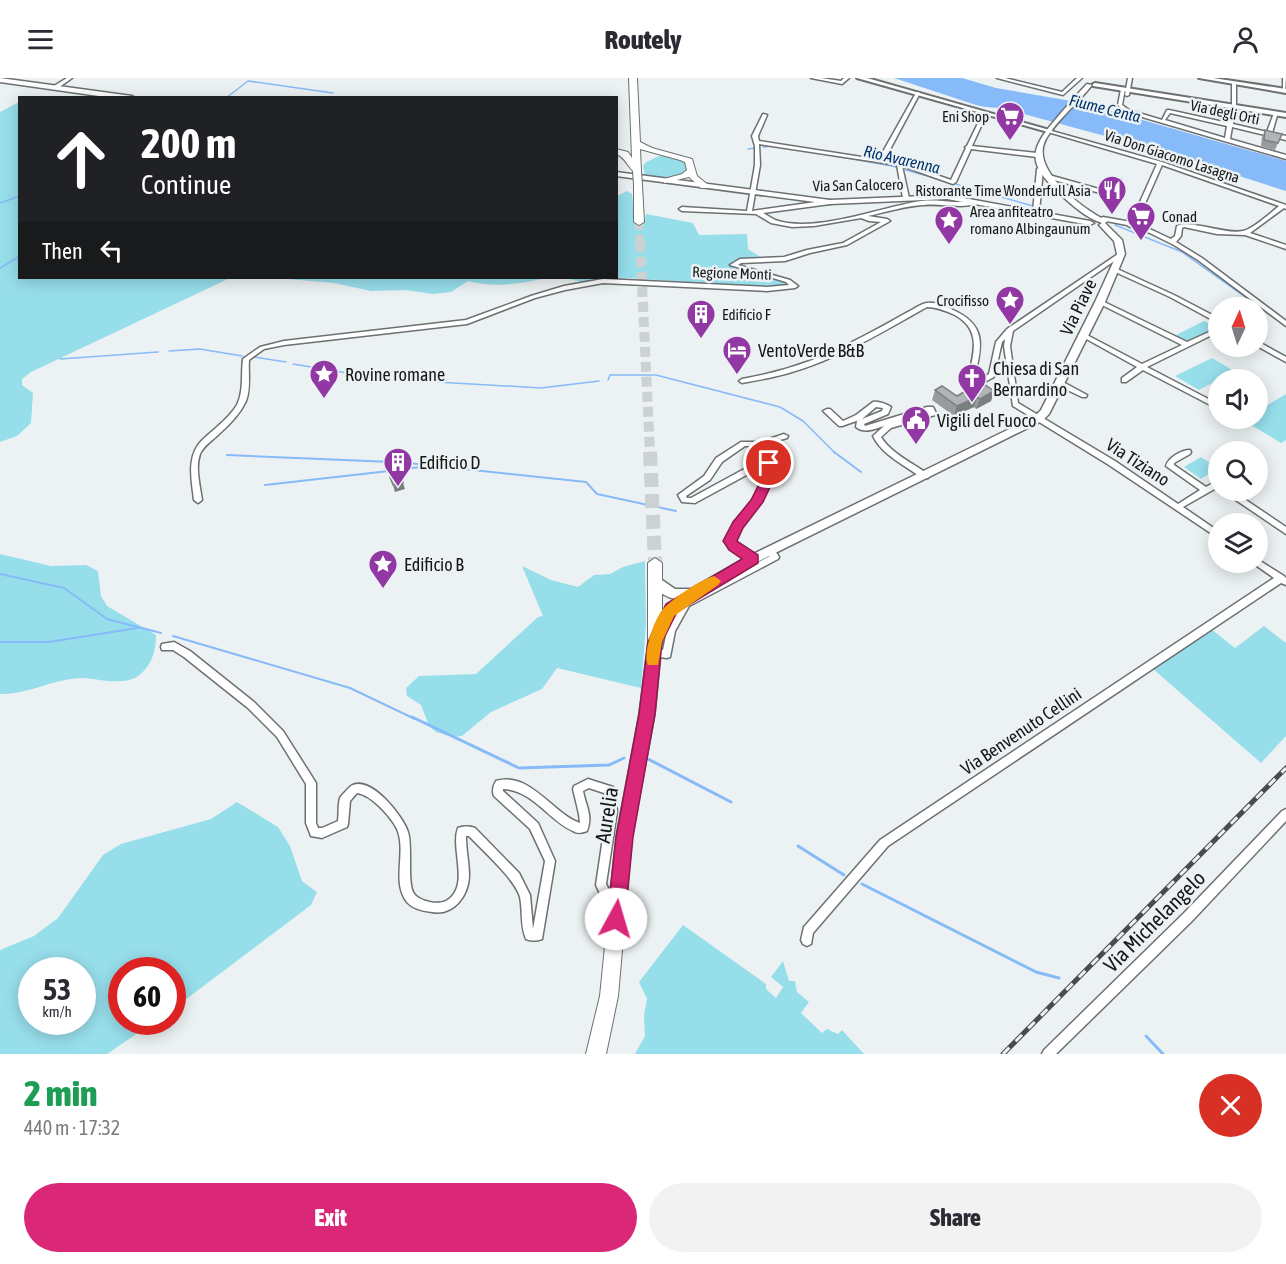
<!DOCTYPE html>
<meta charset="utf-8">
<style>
:root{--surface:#fff;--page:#f2f2f3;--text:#2b2b33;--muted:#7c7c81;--accent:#db2777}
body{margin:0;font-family:"Asap Condensed",sans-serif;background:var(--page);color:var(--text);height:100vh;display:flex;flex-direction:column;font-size:22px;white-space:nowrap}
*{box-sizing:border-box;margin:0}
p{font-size:20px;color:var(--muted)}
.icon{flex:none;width:33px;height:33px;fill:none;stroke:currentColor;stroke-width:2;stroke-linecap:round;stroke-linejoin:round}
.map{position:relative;height:976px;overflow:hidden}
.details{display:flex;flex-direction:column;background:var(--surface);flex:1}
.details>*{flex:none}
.top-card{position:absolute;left:18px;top:18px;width:600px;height:183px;border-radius:0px;box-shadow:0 3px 15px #0003;background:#202124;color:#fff;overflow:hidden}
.needle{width:39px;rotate:4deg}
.fabs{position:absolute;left:1208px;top:219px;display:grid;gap:12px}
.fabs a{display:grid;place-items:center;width:60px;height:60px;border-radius:50%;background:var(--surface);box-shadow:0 3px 15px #0003;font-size:30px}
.speed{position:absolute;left:18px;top:879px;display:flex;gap:12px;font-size:30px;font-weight:700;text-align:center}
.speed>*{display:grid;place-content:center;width:78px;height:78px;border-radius:50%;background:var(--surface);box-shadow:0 3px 15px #0003;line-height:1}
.speed small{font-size:15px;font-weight:400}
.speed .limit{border:9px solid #d22;background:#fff;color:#111}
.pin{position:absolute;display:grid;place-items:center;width:51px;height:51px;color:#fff;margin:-26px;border:3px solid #fff;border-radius:50%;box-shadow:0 2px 6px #0007}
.me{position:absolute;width:66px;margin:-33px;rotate:6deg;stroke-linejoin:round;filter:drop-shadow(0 0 4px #0008)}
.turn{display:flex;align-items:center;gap:21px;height:126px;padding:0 24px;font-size:27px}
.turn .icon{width:78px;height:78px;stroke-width:2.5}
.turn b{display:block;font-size:42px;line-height:51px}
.then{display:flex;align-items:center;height:57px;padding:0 24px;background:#0003;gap:12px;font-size:22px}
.round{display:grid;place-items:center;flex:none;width:63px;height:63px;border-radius:32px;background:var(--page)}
.overview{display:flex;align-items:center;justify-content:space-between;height:102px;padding:0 24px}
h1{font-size:36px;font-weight:800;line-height:45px;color:#1e9e55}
.primary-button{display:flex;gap:12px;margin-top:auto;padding:12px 24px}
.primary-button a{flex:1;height:69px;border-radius:36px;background:var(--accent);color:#fff;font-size:24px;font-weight:800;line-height:69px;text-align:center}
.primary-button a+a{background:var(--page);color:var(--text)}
header{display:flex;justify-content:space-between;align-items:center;height:78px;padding:0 24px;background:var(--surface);font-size:27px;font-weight:800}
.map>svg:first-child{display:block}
.green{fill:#97deeb;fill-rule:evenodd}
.water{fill:#87baf8}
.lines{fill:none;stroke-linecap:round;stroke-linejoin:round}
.stream-far2{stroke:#87baf8;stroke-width:1.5}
.stream-far1{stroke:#87baf8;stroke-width:2}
.stream{stroke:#87baf8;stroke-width:3}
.primary-tunnel-far2{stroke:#ccd1d2;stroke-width:8;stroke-dasharray:8 4.5;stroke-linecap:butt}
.primary-tunnel-far1{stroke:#ccd1d2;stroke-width:10;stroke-dasharray:10 5;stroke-linecap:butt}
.primary-tunnel{stroke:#ccd1d2;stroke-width:14;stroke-dasharray:14 7;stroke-linecap:butt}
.minor-casing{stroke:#6c7071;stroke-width:3}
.tertiary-casing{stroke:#6c7071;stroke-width:4}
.secondary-casing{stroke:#6c7071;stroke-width:3}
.primary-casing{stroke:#6c7071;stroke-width:2}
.minor{fill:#fff;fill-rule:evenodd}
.tertiary{fill:#fff;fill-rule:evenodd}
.secondary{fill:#fff;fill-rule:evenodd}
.primary{fill:#fff;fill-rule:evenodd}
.rail-casing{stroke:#494c4c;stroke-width:5}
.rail{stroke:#ecf2f3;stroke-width:3;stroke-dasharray:9;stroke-linecap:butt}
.primary-bridge-casing{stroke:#6c7071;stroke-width:10;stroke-linecap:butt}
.primary-bridge{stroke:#fff;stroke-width:8}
.wall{fill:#979b9d}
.shaded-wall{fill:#7b7e80}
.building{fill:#b0b4b7;stroke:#7b7e80;stroke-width:1.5}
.route{fill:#db2777;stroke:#8e194d;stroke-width:1.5}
.slow{fill:#f59e0b}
.labels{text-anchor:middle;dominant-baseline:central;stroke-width:5;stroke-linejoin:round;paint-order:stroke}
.far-street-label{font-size:15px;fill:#161818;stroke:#ecf2f3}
.far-poi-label{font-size:15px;fill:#161818;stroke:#ecf2f3;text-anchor:end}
.far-water-label{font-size:16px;font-style:italic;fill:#00336a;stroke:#ecf2f3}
.street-label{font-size:18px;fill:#161818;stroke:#ecf2f3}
.poi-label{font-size:18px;fill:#161818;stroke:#ecf2f3;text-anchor:start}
.near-street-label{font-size:21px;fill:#161818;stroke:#ecf2f3}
</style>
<header><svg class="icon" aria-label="menu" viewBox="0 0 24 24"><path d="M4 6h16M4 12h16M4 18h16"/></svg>Routely<svg class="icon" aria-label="person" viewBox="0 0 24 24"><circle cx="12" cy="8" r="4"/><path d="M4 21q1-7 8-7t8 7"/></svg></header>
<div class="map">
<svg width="1286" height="976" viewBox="0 0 1286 976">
<rect width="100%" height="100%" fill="#ecf2f3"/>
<g class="green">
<path d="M19 24 20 200H230L31 294 22 301V307L33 315 31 345 17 358 0 364V34Z"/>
<path d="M659 78 677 79 689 86 687 94 668 101 645 98 643 88 646 84Z"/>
<path d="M627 113 632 116 635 145H644L646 136 693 145 699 157 747 156 748 171 762 180 733 183 731 188 784 203 789 208 732 207 627 200 583 204 564 200H616L617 118Z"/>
<path d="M277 200H546C520 206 494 210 468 203L451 214 433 216 406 212 371 213 334 205Z"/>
<path d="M1204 243 1218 250 1188 265 1174 258Z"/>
<path d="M1212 280 1234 293 1199 312 1175 298Z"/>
<path d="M1286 316V362L1281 365 1243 342 1257 340V333Z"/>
<path d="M1201 379 1218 390 1201 401 1184 389Z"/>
<path d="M0 476 51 488 86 487 98 493 101 518 107 528 156 557C156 572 152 588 138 598 124 608 99 601 83 600 55 600 28 617 0 616Z"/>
<path d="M645 483 646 547 641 610 557 590 542 611 491 634 462 658 453 659 436 654 429 648 421 627 407 618 406 610 419 598 476 596 538 539 543 538 522 488 551 502 578 509 594 497 610 496 623 489Z"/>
<path d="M1264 548 1286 565V658L1261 685 1153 591 1211 551 1235 570Z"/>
<path d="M237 724 278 749 290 768 302 803 317 814 311 827 173 931 172 892H122V944H154L107 976H0V872L34 858 58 840 103 777 121 766 211 741ZM32 892H82V944H32Z"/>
<path d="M683 847 766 906V911L776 920 783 909 771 899 783 883 789 903H795L797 914 809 924 801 935 822 955 827 951 838 956 842 952 864 976H635L645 958 644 937 647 921 639 904Z"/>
</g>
<path class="water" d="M894 0H962L996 10 1083 25 1286 83V113L1164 74 1020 35 1019 32C1004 29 990 31 976 27Z"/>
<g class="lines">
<g class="stream-far2">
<path d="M226 20 248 3 333 15"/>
<path d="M763 69 772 68"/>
<path d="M748 71 756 70"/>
<path d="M813 74 892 88 1033 128"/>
<path d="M0 125 20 118"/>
<path d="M1115 147 1182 174 1286 248"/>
<path d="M0 190 20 178"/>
<path d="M169 273 200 271 242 278"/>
<path d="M254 279 286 284"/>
<path d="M60 281 158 274"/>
<path d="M293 286 384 301 541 310 599 303"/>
<path d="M608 302 610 297H656L780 329 803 343 835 375"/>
</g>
<g class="stream-far1">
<path d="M834 374 861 394"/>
<path d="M227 377 392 384"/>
<path d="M408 385 586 404 597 416 676 433"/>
<path d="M411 390 433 388"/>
<path d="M265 407 398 392"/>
<path d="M0 496 64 510 107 541 161 555"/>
<path d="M173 558 350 610 415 641"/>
<path d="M0 564H49L137 550"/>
</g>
<g class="stream">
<path d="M412 639 519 690 609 687 624 680"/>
<path d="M648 681 731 724"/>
<path d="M798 768 844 797"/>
<path d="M862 806 1036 894 1059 900"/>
<path d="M1146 958 1163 976"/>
</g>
<path class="primary-tunnel-far2" d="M639 144 640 166"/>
<path class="primary-tunnel-far1" d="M640 164 650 375"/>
<path class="primary-tunnel" d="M650 374 655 485"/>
<g class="minor-casing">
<g id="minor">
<path d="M67 0H72L58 10H54V8Z"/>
<path d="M811 0H821L841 3 844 0H849L842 6Z"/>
<path d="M997 0H1005L1062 14 1077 0H1082L1063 17Z"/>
<path d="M1128 0H1132L1129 17 1127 18 1125 17Z"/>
<path d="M1283 0H1286L1285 14 1283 13Z"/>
<path d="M1234 4 1236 5V28L1233 46 1267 54 1274 35 1278 34 1272 55 1286 58V62L1232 49 1230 61 1286 77V81L1125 34 1118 27 1121 11 1123 10 1125 11 1122 27 1129 32 1162 42 1167 32H1169L1228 45 1232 28V5ZM1170 35 1227 48 1225 60 1165 42Z"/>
<path d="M918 14 920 15 886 79 887 82 902 85 951 102 966 70 965 69 967 68 983 35 985 34 987 35 972 68 1037 75 1040 77 1037 79 971 71 956 104 953 106 902 88 909 120 906 122 903 120 897 87 759 66 760 87 752 133 830 122 833 124 830 126 763 135C767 137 771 140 775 142 814 156 881 129 921 123 932 122 943 123 954 124 962 124 974 121 981 124 964 132 942 125 924 127 905 128 886 134 868 138L887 141 890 143 847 167 810 175 785 183 741 185 738 187 790 202 798 208 795 210 767 213 603 205 565 212 535 220 467 246 284 267 264 271 249 282C248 295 251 310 246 323 240 336 229 347 219 356 213 362 204 367 200 376 195 390 200 407 202 422L198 425 194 422C192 404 187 383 198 367 203 360 212 354 218 348 225 342 232 335 237 327 244 313 241 296 243 281L260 269 284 263 466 242 531 218 564 208 603 201 767 209 789 207 786 204 730 187 740 181 784 179 807 172 843 165 881 144 869 143 861 140 814 148 792 149 771 145 756 136 682 133 679 131 682 129 747 133 755 87V68L752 58 763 36 767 37 758 58 759 63 881 82 880 79 916 15Z"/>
<path d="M1048 52 1162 84 1286 127V131L1284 130 1250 155 1286 167V171L1245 157 1217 156 1184 149 1182 150 1181 158 1176 164 1202 180 1286 243V248L1198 182 1174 167 1150 155 1134 149H1130L1127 147 1101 142 1100 141 1103 139 1131 144 1157 86 1048 54ZM1162 87 1279 128C1272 134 1251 152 1243 153 1225 157 1190 141 1177 148L1175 158 1171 161 1154 153 1136 146Z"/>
<path d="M1040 89 1043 91 1039 134 1036 136 1033 134 1037 91Z"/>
<path d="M1049 97 1106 113 1116 101 1121 102 1109 116 1107 117 1047 100V98Z"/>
<path d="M1121 174 1124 176 1123 177 1013 253 1010 268 1018 325 1115 383 1178 426 1200 412 1166 388C1168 380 1181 372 1190 372L1191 374 1190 376 1174 385V387L1206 409 1218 402V409L1183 429 1218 453V460L1109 387 1013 328 1004 268 1005 261 1002 264 994 299 981 306 974 304 969 296C975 272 980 251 955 237 946 233 937 229 927 229 884 253 840 280 792 294 776 299 759 302 742 305L739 303 742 301C783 294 821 281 858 261 874 253 890 244 906 235 913 232 920 226 927 225 935 224 946 228 953 232 985 246 983 266 975 296L980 301 989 296 996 264 1007 251Z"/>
<path d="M1115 190 1174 217 1218 240V245L1170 219 1113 193 1112 192Z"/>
<path d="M1100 222 1187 264 1218 250V254L1147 289 1218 326V331L1143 292 1126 304H1122V300L1137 289 1081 258V256H1085L1142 286 1182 267 1098 225 1097 224Z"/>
<path d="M1257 263 1286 279V284L1257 268Z"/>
<path d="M1057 303H1061L1087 317 1086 319H1082L1057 307Z"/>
<path d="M873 324C877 323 887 326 891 329L888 336 864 346 865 348 927 329H933L936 335 935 337 891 350 881 359C891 375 912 385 928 396L929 398 928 400H922C906 388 882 377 873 358L884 348C874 351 865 356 856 349L857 343 882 333 883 330 876 329 862 341 842 348H839L823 333 827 331H830L843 343 856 337Z"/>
<path d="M784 356 788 358 787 360 760 368H745L722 384 710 402 686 418 687 420H691L759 383 762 382 774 385 776 392 760 426 741 449 734 463 736 467 756 479 757 481 753 484 730 471 726 463 735 445 754 423 768 392V389L763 388 695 425 682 424 678 417 704 398 716 380 741 364H760Z"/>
<path d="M1221 412H1231L1286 449V456Z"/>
<path d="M770 470C774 471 777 475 779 479L778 481 689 528 675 553 670 579 667 580 651 578 650 575 651 572H663L667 553 683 524 770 478 766 473Z"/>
<path d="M1257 481 1284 498 1286 500V507L1281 505 888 768 813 855 811 866 807 868 803 866 801 862 804 849 880 762 1274 500 1254 486 1253 484H1257Z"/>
<path d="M174 564 190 573 254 624 283 653 316 705V745L318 750H322L338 743C339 736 338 727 340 720 341 718 344 715 346 713 348 711 350 708 353 707 372 699 403 738 408 754 413 770 406 808 415 817 422 824 438 827 446 823 471 809 450 771 458 750 464 748 469 748 475 750L519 795 530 817 533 851 545 783 530 751 494 718C492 713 493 708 496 703 530 693 553 736 580 745L579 736 573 711 574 708 588 701 613 709 614 712 617 733 606 806 609 812 622 815 623 819 622 823 618 824 602 820 596 807 607 733 604 715 589 710 583 713C586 729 593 737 587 753 582 755 577 756 573 753 548 742 533 712 503 711V713L538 745 555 783 542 861C537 863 531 863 526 861 520 847 523 833 520 819 515 801 482 772 469 758H466V760C466 772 469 785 469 797 469 817 454 838 432 834 423 833 413 831 407 824 391 804 407 774 397 751 393 743 386 735 380 729 374 723 365 716 357 715L350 723 348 746 347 749 322 760 311 758 306 745V706L277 659 248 630 184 579 173 572H162L161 569 162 566Z"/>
<path d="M1286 731V743L1192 843 1056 976H1042L1044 972 1184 835 1282 733Z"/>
</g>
</g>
<g class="tertiary-casing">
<g id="tertiary">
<path d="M857 0H867L1053 53 1048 54Z"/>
<path d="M1199 0H1213L1286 11V15Z"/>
<path d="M1095 5 1286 35V39L1093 8V6Z"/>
</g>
</g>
<g class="secondary-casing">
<g id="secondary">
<path d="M0 0 132 18 135 20H113L0 4Z"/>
<path d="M1087 6 1092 7C1079 24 1056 43 1046 61 1030 89 1075 124 1096 137 1100 140 1104 140 1108 143L1105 145 1122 162 1125 176 1105 224 1049 336 1042 343 757 484 701 516 676 533 662 564 657 565 652 564 651 560 667 527 676 521C666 520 654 511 649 503L651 500H659L675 511H691L749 478 1034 339 1041 332 1095 224 1117 176 1114 163 1099 147 1102 145C1086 140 1072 127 1060 116 1028 86 1028 73 1056 41 1066 29 1076 17 1087 6Z"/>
<path d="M616 94 830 122 947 117 1090 143 1094 145 1090 147 947 121 830 126 616 98Z"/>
</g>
</g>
<g class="primary-casing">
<g id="primary">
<path d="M629 0H637L640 64 652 70 692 81 697 98 707 106V110H701L689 99 664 105V101L682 96 687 92 685 84 680 82 640 71 641 93 637 96C628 91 626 79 616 76V71L628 74 632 80Z"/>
<path d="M638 104 642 107 644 144 639 147 634 144V107Z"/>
<path d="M655 480 662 485V564L655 636 632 759 618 918 606 976H586L600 918 616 759 639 636 648 564V485Z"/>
</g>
</g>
<use href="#minor" class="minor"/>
<use href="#tertiary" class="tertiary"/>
<use href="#secondary" class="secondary"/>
<use href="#primary" class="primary"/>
<g class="rail-casing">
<path id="rail" d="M1003 976 1286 690"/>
</g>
<use href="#rail" class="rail"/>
<g class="primary-bridge-casing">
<path id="primary-bridge" d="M637 93 638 107"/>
</g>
<use href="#primary-bridge" class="primary-bridge"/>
</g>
<g class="wall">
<path d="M1265 52 1278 65 1275 72 1261 68 1262 59Z"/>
<path d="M935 312 957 318 994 313 991 323 976 331 974 329 954 338 932 322Z"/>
</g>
<g class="shaded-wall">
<path d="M994 313 991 323 976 331 980 321Z"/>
<path d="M977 319 974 329 954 338 957 328Z"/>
<path d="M403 405 405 411 395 414 393 407Z"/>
</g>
<g class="building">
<path d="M1265 52 1282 56 1278 65 1264 62Z"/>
<path d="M981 304 994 313 980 321 977 319 957 328 935 312 942 308 957 318Z"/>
<path d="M400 397 403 405 393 407 390 399Z"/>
</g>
<path class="route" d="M769 381 773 382 778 392 763 424 743 450 737 463 758 477V485L677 534 662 564 655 636 633 759 625 841 622 847 616 850 610 847 607 841 616 759 639 636 648 564 666 526 742 481 729 472 723 463 733 444 751 422 766 392 763 385Z"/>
<path class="slow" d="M714 498 721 503 718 507 674 538 662 564 658 587H648C642 576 655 537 665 529 677 518 698 503 714 498Z"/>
<defs>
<g id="supermarket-pin" transform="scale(1.5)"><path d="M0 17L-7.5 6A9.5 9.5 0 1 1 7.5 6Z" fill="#9138a4" stroke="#ecf2f3"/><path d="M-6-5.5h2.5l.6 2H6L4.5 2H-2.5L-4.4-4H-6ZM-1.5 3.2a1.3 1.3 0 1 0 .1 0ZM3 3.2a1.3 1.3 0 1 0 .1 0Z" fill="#fff"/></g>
<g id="restaurant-pin" transform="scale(1.5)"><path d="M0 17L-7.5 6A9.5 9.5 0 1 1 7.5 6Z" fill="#9138a4" stroke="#ecf2f3"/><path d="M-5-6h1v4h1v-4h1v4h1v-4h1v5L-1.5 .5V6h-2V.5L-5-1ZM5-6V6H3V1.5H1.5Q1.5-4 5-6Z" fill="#fff"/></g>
<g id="sight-pin" transform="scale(1.5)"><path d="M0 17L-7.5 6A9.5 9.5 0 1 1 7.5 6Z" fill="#9138a4" stroke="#ecf2f3"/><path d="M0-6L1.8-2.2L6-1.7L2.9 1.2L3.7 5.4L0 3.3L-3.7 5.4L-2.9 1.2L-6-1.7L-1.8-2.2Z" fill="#fff"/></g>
<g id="building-pin" transform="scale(1.5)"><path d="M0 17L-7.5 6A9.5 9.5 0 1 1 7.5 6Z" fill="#9138a4" stroke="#ecf2f3"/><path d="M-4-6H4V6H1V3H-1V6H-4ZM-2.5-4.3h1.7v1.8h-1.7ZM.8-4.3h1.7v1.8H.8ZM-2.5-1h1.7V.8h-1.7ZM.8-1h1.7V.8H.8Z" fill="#fff"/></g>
<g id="hotel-pin" transform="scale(1.5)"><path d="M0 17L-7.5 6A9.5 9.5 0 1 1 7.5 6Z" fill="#9138a4" stroke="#ecf2f3"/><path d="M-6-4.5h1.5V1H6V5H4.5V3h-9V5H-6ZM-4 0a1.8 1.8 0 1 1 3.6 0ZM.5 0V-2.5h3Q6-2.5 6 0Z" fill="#fff"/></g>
<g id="church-pin" transform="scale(1.5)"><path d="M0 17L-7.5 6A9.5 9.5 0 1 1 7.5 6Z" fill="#9138a4" stroke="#ecf2f3"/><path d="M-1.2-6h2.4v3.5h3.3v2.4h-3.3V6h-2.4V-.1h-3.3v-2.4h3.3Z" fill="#fff"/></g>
<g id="civic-pin" transform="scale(1.5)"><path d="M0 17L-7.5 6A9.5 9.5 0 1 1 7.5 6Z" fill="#9138a4" stroke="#ecf2f3"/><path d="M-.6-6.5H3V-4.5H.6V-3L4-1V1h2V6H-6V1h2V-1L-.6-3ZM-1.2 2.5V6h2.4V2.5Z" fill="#fff"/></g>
</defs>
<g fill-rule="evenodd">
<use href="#supermarket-pin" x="1010" y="38"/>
<use href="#restaurant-pin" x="1112" y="112"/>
<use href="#supermarket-pin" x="1141" y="138"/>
<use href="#sight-pin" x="949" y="142"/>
<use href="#sight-pin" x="1010" y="222"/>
<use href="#building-pin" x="701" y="236"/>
<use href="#hotel-pin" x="737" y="272"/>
<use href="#sight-pin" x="324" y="296"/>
<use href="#church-pin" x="972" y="300"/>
<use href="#civic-pin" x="916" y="342"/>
<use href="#building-pin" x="398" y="384"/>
<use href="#sight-pin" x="383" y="486"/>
</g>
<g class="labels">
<g class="far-street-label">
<text transform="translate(1225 34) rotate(12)">Via degli Orti</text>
<text transform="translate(1172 78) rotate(18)">Via Don Giacomo Lasagna</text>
<text transform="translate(858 107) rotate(-1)">Via San Calocero</text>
<text transform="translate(732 195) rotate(2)">Regione Monti</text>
</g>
<g class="far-poi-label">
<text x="989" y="38">Eni Shop</text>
<text x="1091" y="112">Ristorante Time Wonderfull Asia</text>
<text x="970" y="133" text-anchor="start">Area anfiteatro<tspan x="970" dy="17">romano Albingaunum</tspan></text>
<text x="1162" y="138" text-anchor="start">Conad</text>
<text x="989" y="222">Crocifisso</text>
<text x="722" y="236" text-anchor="start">Edificio F</text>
</g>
<g class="far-water-label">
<text transform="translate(1105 30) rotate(14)">Fiume Centa</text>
<text transform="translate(902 81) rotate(13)">Rio Avarenna</text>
</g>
<g class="street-label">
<text transform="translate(1078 229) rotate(-64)">Via Piave</text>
<text transform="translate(1138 384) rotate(33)">Via Tiziano</text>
<text transform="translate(1021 653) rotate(-34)">Via Benvenuto Cellini</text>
</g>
<g class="poi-label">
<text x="758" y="272">VentoVerde B&amp;B</text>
<text x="993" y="290">Chiesa di San<tspan x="993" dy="21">Bernardino</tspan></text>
<text x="345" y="296">Rovine romane</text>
<text x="937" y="342">Vigili del Fuoco</text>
<text x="419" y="384">Edificio D</text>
<text x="404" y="486">Edificio B</text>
</g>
<g class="near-street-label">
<text transform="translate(606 737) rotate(-81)">Aurelia</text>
<text transform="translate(1154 843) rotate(-45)">Via Michelangelo</text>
</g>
</g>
</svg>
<div class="fabs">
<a><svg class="needle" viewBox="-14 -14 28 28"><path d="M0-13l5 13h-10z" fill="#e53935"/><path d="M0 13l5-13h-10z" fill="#7c7c81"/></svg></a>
<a><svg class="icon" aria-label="sound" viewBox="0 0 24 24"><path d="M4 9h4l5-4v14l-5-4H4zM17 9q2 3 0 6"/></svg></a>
<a><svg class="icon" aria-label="search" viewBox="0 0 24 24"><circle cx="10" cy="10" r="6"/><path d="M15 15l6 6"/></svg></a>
<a><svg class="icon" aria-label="layers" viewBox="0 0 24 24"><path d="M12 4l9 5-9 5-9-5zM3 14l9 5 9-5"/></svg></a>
</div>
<div class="speed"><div>53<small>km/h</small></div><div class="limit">60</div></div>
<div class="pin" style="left:769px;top:385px;background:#d93025"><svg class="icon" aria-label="arrive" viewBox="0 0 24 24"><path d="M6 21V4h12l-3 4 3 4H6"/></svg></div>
<svg class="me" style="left:616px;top:841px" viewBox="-20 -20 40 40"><circle r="19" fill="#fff"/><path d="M0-13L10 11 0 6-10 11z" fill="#db2777"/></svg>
<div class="top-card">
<div class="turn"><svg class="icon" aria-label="ahead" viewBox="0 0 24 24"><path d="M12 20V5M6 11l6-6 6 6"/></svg><div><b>200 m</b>Continue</div></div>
<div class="then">Then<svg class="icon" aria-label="left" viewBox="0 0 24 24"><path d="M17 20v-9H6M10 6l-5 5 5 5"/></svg></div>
</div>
</div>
<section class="details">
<div class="overview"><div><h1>2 min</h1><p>440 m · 17:32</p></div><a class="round" style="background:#d93025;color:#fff"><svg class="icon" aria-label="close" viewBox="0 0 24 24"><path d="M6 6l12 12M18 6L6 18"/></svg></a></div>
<div class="primary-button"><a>Exit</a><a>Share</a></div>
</section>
